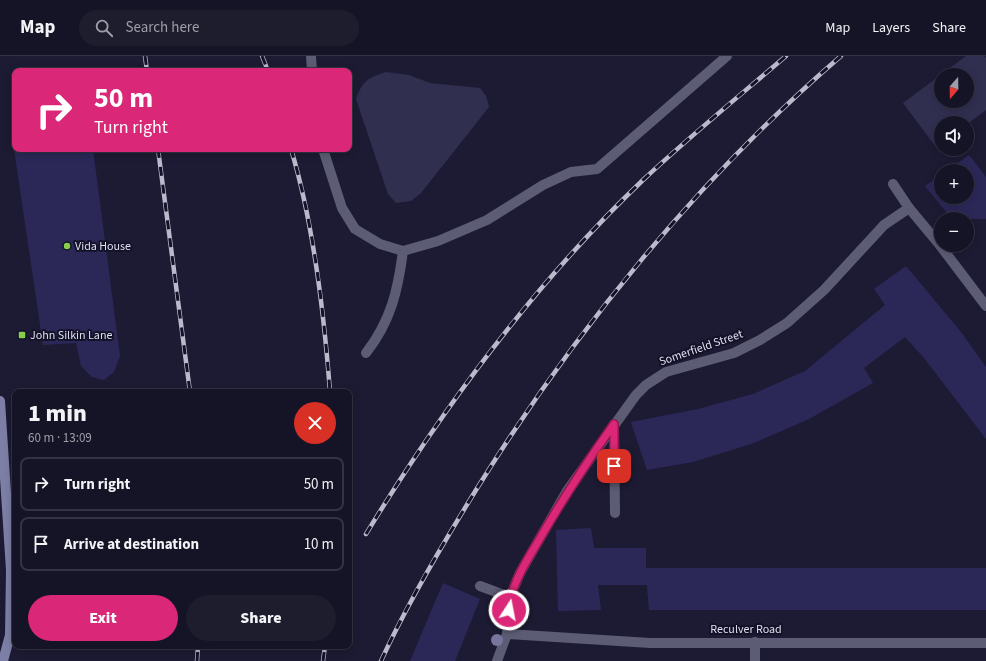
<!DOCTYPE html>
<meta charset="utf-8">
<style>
:root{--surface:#151426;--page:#1e1d2e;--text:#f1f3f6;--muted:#9d9ea7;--line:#343343;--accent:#db2777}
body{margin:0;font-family:"Source Sans 3",sans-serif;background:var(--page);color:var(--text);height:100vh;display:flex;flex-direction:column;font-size:15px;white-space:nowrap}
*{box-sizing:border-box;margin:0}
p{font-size:13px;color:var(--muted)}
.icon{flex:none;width:22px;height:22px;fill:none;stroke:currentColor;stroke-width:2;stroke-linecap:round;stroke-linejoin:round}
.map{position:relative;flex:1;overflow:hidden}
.side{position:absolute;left:12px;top:333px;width:340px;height:260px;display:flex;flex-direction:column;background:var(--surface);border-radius:8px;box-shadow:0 2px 10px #0003,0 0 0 1px var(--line)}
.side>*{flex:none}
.hud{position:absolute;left:12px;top:12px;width:340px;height:84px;border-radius:8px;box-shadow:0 2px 10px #0003,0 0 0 1px var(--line);background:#db2777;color:#fff;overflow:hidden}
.needle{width:26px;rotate:200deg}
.fabs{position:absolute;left:934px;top:12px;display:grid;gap:8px}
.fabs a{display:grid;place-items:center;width:40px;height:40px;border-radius:50%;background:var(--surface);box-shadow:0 2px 10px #0003,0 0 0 1px var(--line);font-size:20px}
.pin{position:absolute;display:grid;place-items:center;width:34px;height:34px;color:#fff;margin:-17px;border-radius:8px;box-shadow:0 2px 6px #0006}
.me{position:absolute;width:44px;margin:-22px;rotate:11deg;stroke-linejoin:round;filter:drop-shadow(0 0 3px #0008)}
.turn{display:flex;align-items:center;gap:14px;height:84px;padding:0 16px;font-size:18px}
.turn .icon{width:52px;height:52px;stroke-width:2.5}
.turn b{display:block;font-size:28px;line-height:34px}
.round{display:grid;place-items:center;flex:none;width:42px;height:42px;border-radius:21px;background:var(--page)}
.head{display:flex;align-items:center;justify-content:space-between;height:68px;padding:0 16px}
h1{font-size:24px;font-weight:800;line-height:30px}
.button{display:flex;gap:8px;margin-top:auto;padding:8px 16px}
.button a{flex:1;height:46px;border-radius:24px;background:var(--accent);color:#fff;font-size:16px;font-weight:800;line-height:46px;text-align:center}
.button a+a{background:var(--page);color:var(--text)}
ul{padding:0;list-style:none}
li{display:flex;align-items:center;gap:12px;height:54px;margin:0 8px 6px;padding:0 8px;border:2px solid var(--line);border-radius:8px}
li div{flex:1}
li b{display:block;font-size:15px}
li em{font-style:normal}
header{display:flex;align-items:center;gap:24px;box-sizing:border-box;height:56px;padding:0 20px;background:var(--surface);border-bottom:1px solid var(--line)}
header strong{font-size:19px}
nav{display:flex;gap:22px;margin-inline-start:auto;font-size:14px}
.search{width:280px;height:36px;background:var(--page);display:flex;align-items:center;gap:10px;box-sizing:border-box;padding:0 14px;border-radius:22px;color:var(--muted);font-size:15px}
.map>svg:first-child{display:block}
.green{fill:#302f50;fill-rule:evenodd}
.building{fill:#2b2858}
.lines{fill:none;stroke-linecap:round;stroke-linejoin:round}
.lane{stroke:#5c5c74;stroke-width:10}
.street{stroke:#5c5c74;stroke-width:10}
.secondary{stroke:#7e7fa6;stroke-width:10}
.rail-casing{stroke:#b9bacc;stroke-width:4.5}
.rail{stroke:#131228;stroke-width:3;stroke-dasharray:9;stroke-linecap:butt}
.tree{fill:#77779e}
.route-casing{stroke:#8e194d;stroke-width:10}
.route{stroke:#db2777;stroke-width:7}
.poi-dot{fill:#87cf4a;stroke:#131228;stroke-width:1.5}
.labels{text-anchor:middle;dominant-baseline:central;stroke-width:4;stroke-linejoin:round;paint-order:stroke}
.poi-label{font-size:12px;fill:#dedfef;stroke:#131228;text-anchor:start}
.street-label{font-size:12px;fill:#dedfef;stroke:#131228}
</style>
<header>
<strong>Map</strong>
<div class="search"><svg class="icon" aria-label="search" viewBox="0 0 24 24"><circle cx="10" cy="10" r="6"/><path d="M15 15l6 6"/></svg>Search here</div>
<nav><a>Map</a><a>Layers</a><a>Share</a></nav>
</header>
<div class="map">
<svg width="986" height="605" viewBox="0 0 986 605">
<rect width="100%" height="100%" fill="#1c1b33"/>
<g class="green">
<path d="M966 0H984L986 2V54L967 68 941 67V87L936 91 903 47ZM941 19H967V45H941Z"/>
<path d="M386 16 409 19 430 27 480 32 486 40 489 51 421 137 411 145 396 147 388 138 356 43C363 24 368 22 386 16Z"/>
</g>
<g class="building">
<path d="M14 93H93L120 300 114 316 104 324 92 321 81 310 76 287 43 289Z"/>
<path d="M969 99 986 121V163H952L925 130 941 119V141H967V115H946Z"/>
<path d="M906 210 961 276 986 311V383L924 302 905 281 864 312 873 327 809 363 754 387 693 406 647 414 631 366 698 353 753 338 805 315 885 249 874 233Z"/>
<path d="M591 472 594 492H646V512H986V554H649L646 520 647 529H598L601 554 558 555 556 474Z"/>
<path d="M443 527 480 543 455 605H410Z"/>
</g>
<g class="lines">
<g class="lane">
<path d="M311 0 312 15"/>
<path d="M323 93 342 152 355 173 380 188 403 195 438 185 487 164 543 129 571 116 597 113 727 0"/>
<path d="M366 297C391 265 398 234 403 195"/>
<path d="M614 368 615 457"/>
<path d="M480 530 510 541"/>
</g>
<g class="street">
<path d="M893 128 909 152 939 188 986 250"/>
<path d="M507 578 650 587H986"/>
<path d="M755 586V605"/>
<path d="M497 605 507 578 510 541 520 517 567 435 636 339 646 329 666 316 734 297 760 284 787 267 824 234 884 169 909 152"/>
</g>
<path class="secondary" d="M0 345 11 514 10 579 3 605"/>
<g class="rail-casing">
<g id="rail">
<path d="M145 0 147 15"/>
<path d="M262 0 268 15"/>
<path d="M158 93 190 336"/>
<path d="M291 93C314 169 324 257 330 336"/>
<path d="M366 478C444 350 534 228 643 124 689 81 738 41 786 0"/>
<path d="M197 605 198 590"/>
<path d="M323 605 325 590"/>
<path d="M381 605C408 546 442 489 476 434 575 274 698 123 841 0"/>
</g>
</g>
<use href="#rail" class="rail"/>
</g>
<circle class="tree" cx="497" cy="584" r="6"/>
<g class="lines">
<g class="route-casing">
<path id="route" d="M509 554C511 528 526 506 539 484 562 444 587 406 614 368V410"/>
</g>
<use href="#route" class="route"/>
</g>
<g class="poi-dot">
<circle cx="67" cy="190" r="4"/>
<rect x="18" y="275" width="8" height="8" rx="2"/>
</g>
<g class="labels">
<g class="poi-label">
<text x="75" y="190">Vida House</text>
<text x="30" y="279">John Silkin Lane</text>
</g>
<g class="street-label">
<text transform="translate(701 292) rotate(-19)">Somerfield Street</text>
<text x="746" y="573">Reculver Road</text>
</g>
</g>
</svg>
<div class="fabs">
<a><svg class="needle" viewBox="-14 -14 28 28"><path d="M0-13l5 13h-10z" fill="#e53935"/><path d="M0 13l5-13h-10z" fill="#9d9ea7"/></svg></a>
<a><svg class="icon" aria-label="sound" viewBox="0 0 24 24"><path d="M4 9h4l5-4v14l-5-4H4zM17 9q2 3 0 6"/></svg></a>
<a>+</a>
<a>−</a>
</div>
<div class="pin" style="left:614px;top:410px;background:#d93025"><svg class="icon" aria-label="arrive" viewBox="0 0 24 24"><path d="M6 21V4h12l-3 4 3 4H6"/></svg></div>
<svg class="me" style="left:509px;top:554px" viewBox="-20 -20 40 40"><circle r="17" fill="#db2777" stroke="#fff" stroke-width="3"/><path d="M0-11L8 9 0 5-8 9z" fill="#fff"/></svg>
<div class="hud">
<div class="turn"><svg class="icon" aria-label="right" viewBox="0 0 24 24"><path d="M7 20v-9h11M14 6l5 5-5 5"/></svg><div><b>50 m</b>Turn right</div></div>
</div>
<section class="side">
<div class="head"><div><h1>1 min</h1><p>60 m · 13:09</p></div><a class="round" style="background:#d93025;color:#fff"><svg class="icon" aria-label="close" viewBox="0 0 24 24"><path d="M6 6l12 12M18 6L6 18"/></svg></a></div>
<ul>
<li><svg class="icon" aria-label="right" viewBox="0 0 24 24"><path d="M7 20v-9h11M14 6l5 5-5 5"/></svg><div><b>Turn right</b></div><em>50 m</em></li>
<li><svg class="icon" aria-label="arrive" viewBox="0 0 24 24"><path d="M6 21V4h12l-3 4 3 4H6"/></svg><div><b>Arrive at destination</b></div><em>10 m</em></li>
</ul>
<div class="button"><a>Exit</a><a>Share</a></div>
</section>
</div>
